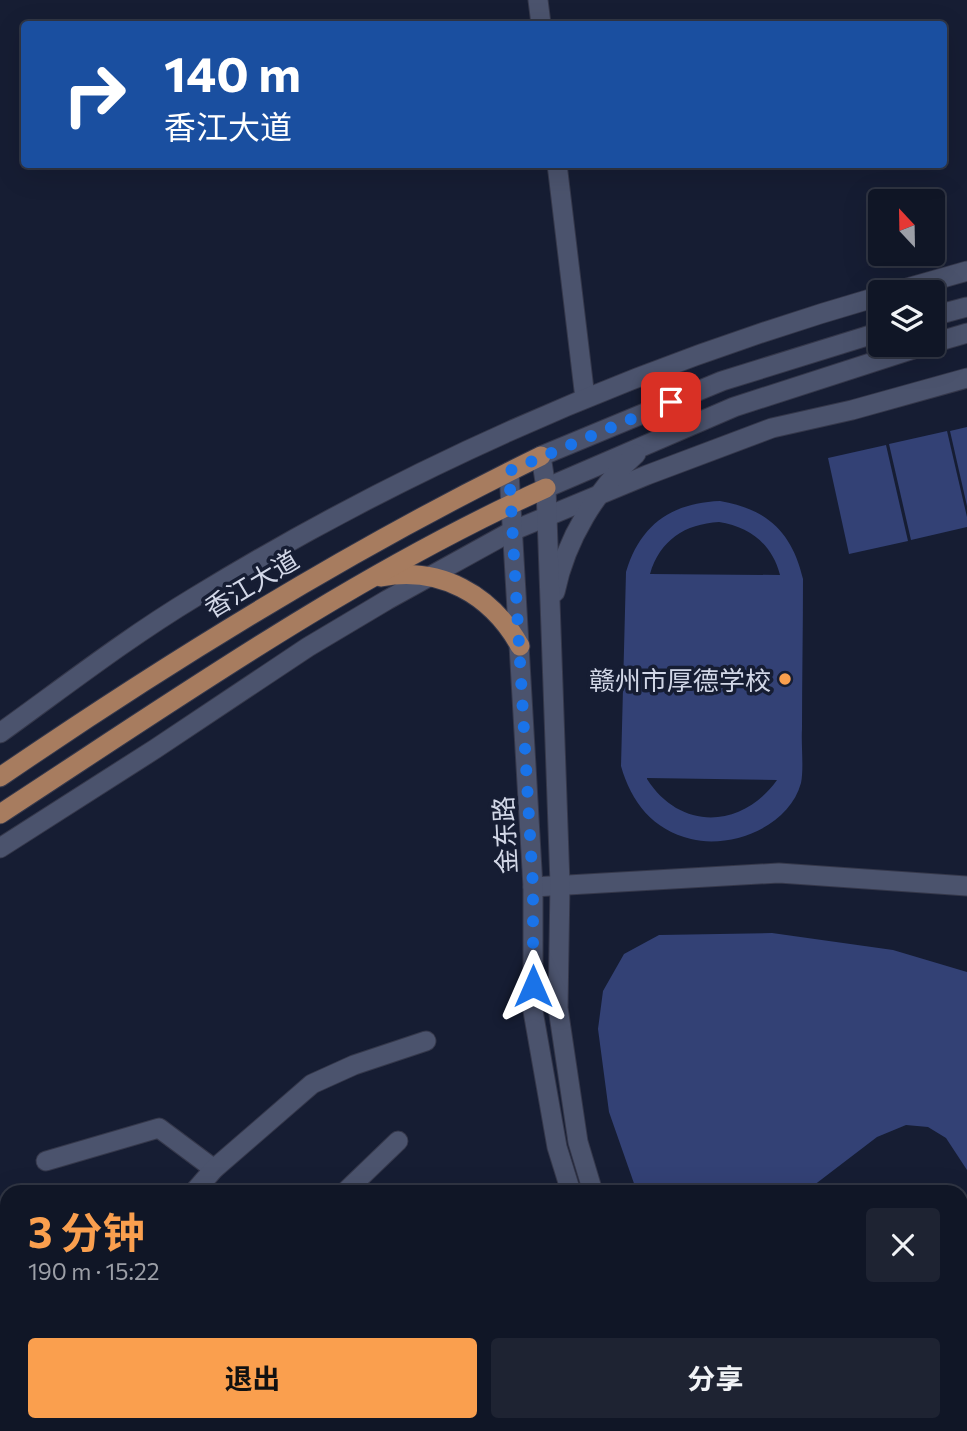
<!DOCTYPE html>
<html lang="zh">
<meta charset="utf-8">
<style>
:root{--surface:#101626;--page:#1e2332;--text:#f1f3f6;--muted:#9c9fa7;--line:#303543;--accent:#fa9f4e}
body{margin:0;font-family:Commissioner,"Noto Sans SC",sans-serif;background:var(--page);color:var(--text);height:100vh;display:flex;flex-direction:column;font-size:26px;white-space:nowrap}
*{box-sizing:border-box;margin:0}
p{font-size:23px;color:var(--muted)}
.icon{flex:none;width:38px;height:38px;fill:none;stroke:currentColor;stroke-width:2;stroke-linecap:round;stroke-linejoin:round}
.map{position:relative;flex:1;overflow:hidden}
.side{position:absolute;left:0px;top:1185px;width:968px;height:247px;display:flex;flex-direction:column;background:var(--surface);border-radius:21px 21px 0 0;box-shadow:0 7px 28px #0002,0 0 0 2px var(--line)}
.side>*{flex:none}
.guide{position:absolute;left:21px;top:21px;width:926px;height:147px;border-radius:7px;box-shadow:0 7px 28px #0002,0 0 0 2px var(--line);background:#1a4fa0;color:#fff;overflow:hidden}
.needle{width:46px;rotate:338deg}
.controls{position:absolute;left:868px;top:189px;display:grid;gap:14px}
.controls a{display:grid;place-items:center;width:77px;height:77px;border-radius:7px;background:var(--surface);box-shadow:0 7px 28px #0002,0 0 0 2px var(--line);font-size:35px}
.pin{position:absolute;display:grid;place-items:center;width:60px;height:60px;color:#fff;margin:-30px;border-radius:14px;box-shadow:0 4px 10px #0006}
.me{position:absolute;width:77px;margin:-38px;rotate:0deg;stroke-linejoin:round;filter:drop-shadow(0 0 5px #0008)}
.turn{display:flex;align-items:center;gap:24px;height:147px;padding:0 28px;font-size:32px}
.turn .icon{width:91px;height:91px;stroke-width:2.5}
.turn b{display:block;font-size:49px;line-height:60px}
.round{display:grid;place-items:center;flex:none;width:74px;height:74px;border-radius:7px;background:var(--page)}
.head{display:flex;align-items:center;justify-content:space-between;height:119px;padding:0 28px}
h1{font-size:42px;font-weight:700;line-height:52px;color:var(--accent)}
.action{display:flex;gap:14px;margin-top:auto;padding:14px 28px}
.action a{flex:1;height:80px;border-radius:7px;background:var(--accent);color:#111;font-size:28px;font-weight:700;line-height:80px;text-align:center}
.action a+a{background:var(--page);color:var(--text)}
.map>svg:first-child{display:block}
.green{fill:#334175;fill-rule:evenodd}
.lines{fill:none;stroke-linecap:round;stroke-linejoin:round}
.minor-casing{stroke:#35384b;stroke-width:21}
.tertiary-casing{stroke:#35384b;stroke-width:21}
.secondary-casing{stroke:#35384b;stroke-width:21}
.primary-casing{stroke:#35384b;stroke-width:21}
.minor{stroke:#4b536d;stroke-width:19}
.tertiary{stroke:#4b536d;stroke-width:19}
.secondary{stroke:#4b536d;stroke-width:19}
.primary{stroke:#a77c5f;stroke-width:19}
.route{stroke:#1a73e8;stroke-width:12;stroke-dasharray:0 21.6}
.poi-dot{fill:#fa9f4e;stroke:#161d33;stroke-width:2.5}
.labels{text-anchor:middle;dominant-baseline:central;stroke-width:7;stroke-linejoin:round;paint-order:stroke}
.street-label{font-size:26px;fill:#d2d7e7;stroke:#161d33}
.poi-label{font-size:26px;fill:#d2d7e7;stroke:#161d33;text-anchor:end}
</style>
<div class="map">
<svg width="967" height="1431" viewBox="0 0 967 1431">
<rect width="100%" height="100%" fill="#161d33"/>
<g class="green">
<path d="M967 427V506L950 431Z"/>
<path d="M947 431 967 517V527L911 540 889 444Z"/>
<path d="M886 445 908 541 849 554 828 458Z"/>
<path d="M720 501C767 509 792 532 803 579 803 629 802 679 802 729 801 744 804 769 801 783 789 827 731 849 691 839 653 830 631 802 621 766L626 572C640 525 671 503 720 501ZM719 522C750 527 772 544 780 575L650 574C660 540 685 524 719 522ZM647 779V778L777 780C742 829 680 831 647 779Z"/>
<path d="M772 933 893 950 967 972V1170L946 1138 928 1127 906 1125 877 1137 805 1192H637L609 1112 598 1029 603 991 624 954 659 935Z"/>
<path d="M918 1424 923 1431H779L775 1425Z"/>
</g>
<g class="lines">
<g class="minor-casing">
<g id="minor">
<path d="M538 0 541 24"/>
<path d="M557 164 585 398"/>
<path d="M46 1161 159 1128 214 1169"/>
<path d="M194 1192 214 1169 312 1084 354 1065 426 1041"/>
<path d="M345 1192 398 1141"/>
<path d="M961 1314 967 1309"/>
<path d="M154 1424V1431"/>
<path d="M952 1424 957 1431"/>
<path d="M229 1431 250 1424"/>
<path d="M379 1431 385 1424"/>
<path d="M544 1431 551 1424"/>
</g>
</g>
<g class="tertiary-casing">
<g id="tertiary">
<path d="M893 292 967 271"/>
<path d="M0 733C64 687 127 638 195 597 409 466 640 365 880 296"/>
<path d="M0 848 155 749 308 647 387 600 512 531 647 475 772 428 852 410 967 378"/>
<path d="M533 887 779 873 967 886"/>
</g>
</g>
<g class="secondary-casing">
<g id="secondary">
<path d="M933 316 967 307"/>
<path d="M933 343 967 333"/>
<path d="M509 472 533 887V1011L557 1147 571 1192"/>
<path d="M546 488 734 407 926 345"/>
<path d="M555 592C566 539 596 490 636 454"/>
<path d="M593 1192 578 1142 558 1008 560 884 546 488 541 456 722 381 880 332"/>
<path d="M690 1424 694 1431"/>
<path d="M716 1424 720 1431"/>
</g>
</g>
<g class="primary-casing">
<g id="primary">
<path d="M381 577C440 566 491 594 520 646"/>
<path d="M0 777C174 658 352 548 541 456"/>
<path d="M0 814C178 698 352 576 546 488"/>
</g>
</g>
<use href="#minor" class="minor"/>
<use href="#tertiary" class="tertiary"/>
<use href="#secondary" class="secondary"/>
<use href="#primary" class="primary"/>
</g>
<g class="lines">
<path class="route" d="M533 986V887L509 471 671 402"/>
</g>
<circle class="poi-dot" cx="785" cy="679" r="7"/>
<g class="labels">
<g class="street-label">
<text transform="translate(251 583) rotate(-31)">香江大道</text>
<text transform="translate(504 835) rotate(-93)">金东路</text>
</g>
<g class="poi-label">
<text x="771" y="679">赣州市厚德学校</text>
</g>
</g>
</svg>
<div class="controls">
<a><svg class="needle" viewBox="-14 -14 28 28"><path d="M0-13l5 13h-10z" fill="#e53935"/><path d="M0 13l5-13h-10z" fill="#9c9fa7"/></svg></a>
<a><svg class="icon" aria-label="layers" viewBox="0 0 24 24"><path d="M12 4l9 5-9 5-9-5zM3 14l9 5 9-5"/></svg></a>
</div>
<div class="pin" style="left:671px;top:402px;background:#d93025"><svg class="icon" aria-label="arrive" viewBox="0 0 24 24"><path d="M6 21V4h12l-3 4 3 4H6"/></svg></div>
<svg class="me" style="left:533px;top:986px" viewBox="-20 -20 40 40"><path d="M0-17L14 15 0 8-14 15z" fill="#1a73e8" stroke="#fff" stroke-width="4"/></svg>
<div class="guide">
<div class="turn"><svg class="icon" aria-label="right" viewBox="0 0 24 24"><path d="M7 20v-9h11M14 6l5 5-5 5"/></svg><div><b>140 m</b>香江大道</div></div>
</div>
<section class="side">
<div class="head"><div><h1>3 分钟</h1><p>190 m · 15:22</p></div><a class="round"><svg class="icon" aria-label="close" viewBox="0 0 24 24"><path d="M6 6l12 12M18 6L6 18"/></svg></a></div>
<div class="action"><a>退出</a><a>分享</a></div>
</section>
</div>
